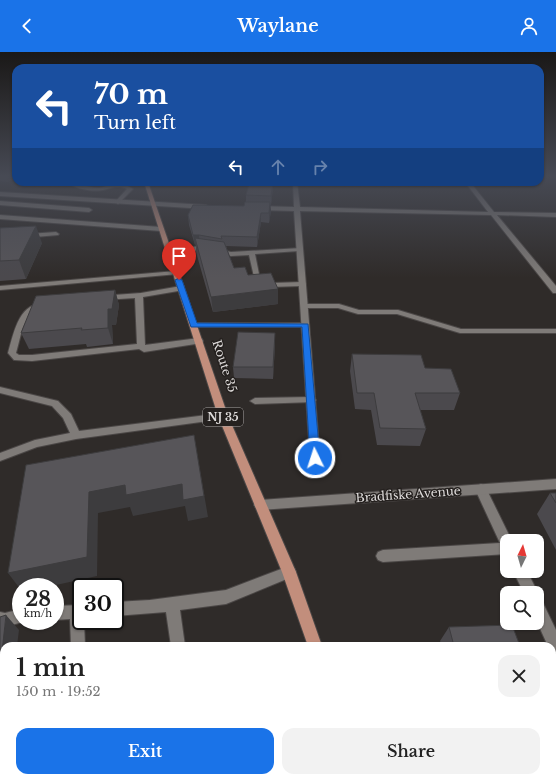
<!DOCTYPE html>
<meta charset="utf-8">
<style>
:root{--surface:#fff;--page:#f2f2f2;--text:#222;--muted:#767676;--accent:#1a73e8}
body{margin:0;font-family:"Libre Baskerville",serif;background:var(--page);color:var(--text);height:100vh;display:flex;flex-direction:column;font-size:15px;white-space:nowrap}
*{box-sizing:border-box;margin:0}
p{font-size:13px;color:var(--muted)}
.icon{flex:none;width:22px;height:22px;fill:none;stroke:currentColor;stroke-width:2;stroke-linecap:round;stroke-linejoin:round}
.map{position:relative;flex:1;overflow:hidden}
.details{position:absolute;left:0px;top:590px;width:556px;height:140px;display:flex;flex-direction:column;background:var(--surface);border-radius:12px 12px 0 0;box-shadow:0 1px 3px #0004}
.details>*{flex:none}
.banner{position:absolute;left:12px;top:12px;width:532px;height:122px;border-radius:12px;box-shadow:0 1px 3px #0004;background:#1a4fa0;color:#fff;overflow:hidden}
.needle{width:26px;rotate:5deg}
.controls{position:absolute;left:500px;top:482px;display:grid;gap:8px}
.controls a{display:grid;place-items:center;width:44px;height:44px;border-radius:8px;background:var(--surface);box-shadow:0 1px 3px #0004;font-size:20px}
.speed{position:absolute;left:12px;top:526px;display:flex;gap:8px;font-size:20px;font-weight:700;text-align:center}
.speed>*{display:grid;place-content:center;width:52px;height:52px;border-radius:50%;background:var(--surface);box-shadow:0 1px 3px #0004;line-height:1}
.speed small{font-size:10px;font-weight:400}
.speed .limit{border:2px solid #111;border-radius:6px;background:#fff;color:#111}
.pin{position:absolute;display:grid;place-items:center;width:34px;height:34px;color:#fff;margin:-41px -17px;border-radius:50% 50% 50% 0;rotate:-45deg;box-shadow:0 0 4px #0007}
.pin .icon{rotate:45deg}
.me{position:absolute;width:44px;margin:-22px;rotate:356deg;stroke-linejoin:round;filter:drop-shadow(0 0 3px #0008)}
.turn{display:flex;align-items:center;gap:14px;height:84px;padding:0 16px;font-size:18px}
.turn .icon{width:52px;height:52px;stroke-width:2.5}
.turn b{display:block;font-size:28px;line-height:34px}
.lanes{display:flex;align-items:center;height:38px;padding:0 16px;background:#0003;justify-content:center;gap:20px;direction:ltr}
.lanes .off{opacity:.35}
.round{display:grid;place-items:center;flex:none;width:42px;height:42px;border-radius:12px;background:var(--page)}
.overview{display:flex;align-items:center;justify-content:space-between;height:68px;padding:0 16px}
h1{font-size:24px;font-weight:600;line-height:30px}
.button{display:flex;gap:8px;margin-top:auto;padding:8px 16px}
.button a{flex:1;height:46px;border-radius:12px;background:var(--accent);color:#fff;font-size:16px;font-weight:600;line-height:46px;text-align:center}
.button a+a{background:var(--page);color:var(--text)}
header{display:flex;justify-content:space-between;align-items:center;height:52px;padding:0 16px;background:var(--accent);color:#fff;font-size:18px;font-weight:600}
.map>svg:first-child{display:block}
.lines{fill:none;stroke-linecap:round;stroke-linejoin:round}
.service-casing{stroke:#4b4746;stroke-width:2}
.minor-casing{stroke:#4b4746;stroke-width:2}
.primary-casing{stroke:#4b4746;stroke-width:2}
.service{fill:#7f7b78;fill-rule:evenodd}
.minor{fill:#7f7b78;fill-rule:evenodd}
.primary{fill:#c28e7c;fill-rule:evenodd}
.wall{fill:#4b494d}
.shaded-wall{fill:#3d3c3e}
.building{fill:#575559;stroke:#3d3c3e}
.route{fill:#1a73e8;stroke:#114b97}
.labels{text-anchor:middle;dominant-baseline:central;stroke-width:3;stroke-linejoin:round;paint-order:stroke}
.shield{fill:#25211f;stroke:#a7a4a3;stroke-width:1}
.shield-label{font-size:11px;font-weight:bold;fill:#dfdcdb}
.street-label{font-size:12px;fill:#dfdcdb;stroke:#25211f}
</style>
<header><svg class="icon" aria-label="back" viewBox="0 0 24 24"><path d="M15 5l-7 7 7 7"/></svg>Waylane<svg class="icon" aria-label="person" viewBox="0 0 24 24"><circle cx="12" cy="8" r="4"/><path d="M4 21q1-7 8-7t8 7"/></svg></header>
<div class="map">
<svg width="556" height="730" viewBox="0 0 556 730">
<rect width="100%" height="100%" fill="#2f2b29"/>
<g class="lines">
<g class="service-casing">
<g id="service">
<path d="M67 130C79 130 101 143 111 130H115V132L126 133 133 137 118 152 115 150 127 137C118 133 112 136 103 138 91 140 76 137 67 130Z"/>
<path d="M0 149 89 156 92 158 89 160 0 153Z"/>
<path d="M0 163 161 175 164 177 161 179 0 167Z"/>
<path d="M56 180 59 182 58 183 0 188V184Z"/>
<path d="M200 194 231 200 301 196V198L299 199 255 202 260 227 271 231 302 230 306 232 302 234 270 235 255 229 249 203 231 204 200 198 169 202 166 200 169 198Z"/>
<path d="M176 219 178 220V222L0 238V234Z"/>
<path d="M181 234H184V238L143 245 145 293 199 286 202 287 203 289 202 291 144 300 139 297 32 309 14 308 8 301C13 284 19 248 45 252V256C21 264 23 278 16 301L19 303H32L137 292 135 246 103 248H100V244L141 241Z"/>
<path d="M301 252H339L359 258H398L461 277H556V281H460L397 262H358L338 256H301Z"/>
<path d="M191 271H305L309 273 305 275H191Z"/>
<path d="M311 345 316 348 314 350 255 352 250 349 255 346Z"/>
<path d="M481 432 485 434 512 489H507V502L383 510 378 508 376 504 378 500 383 498 500 491 475 437 477 434Z"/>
<path d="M289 514 294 516 296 520 294 524 226 552 180 558 185 594H171L166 560 115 564V550L150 548 226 538Z"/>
<path d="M513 519H527L538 541 537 543V541H524Z"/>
<path d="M537 547 542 549 556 578V601L552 600V594H548L537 570Z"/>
<path d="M81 553V569H84L85 594H71L70 567 55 568V554Z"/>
<path d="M21 557V569H26L5 575 0 574V560L5 561Z"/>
<rect x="74" y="726" width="18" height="4"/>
<path d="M189 726H207L208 730H190Z"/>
<path d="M454 726H472L473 730H455Z"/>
</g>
</g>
<g class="minor-casing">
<g id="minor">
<path d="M293 130H297L300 155 488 160 465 130H470L494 160 556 161V165L497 163 556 234V241H553L491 163 300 159 320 406 319 409 315 410 311 409 310 406 294 159 258 158 255 156 258 154 294 155Z"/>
<path d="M0 140 206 153 209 155 206 157 0 144Z"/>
<path d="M0 335 58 349 71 362 79 379 223 361 228 364 223 367 76 387 37 395 0 409V401L35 388 70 381 63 366 52 354 0 341Z"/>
<path d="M556 427V437L260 458 256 456 254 453 256 450 260 448Z"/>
</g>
</g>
<g class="primary-casing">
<g id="primary">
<path d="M144 130H148L228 364 296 520 322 594H308L282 520 218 364Z"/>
<path d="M353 726H371L373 730H355Z"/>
</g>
</g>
<use href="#service" class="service"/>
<use href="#minor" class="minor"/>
<use href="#primary" class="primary"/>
</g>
<g class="wall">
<path d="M0 124H16V125L8 130 0 129Z"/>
<path d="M252 130H273V136L271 153H270L271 159 269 171 261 170 257 195 226 194 234 216 248 223 278 252 213 260 196 200V193H195L189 173 188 163 244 154 246 150V143Z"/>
<path d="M0 176 42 191 26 227 0 229Z"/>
<path d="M115 238 119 253 116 273H112L113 292 87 295 86 292 29 297 21 281Z"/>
<path d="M275 281V293L273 327 234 326 233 315Z"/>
<path d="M352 302 425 316 460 341 454 358H420L426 377 420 394 377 393 371 358 355 357 350 319Z"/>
<path d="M550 441H556V498L537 462Z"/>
<path d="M449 575 520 594H442L440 589Z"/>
<path d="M490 726H552L556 730H492Z"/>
</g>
<g class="shaded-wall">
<path d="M6 124H16V125L8 130Z"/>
<path d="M273 130V136L271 153V144Z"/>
<path d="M270 150 271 159 269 171V161Z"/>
<path d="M261 161V170L257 195V185Z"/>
<path d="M36 174 42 191 26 227 19 208Z"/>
<path d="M193 183H199L200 193 195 186 196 193H195Z"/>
<path d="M278 237V252L213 260 211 245Z"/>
<path d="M115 238 119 253 116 273H112L113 292 108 276V257Z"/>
<path d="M275 281V293L273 327V315Z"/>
<path d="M194 383 208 465 188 469 185 454 133 464 130 455 98 461 97 524 47 535H21V538L8 521 89 440Z"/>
<path d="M6 563 19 578 17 594H4V654L0 651V619Z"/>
<rect x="9" y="726" width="16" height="4"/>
</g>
<g class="building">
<path d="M252 130H273L271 144 246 143 249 132H252Z"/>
<path d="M245 150H270L269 161H261L257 185 221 184 222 187 199 183H193L188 163 193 153 244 154Z"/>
<path d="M36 174 19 208 0 209V176Z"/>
<path d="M195 186 224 190 234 216 245 215 248 223 271 221 278 237 211 245Z"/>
<path d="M115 238 112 257H108V276L81 278 82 276 21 281 36 244Z"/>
<path d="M238 280 275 281 273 315H233Z"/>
<path d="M352 302 421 303 425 316 451 317 460 341H415L426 377 380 376 374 341H357Z"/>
<path d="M194 383 204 444 183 448 182 432 126 443 125 433 89 440 87 505 8 521 26 413Z"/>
<path d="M550 441H556V451Z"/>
<path d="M6 563 0 619V565Z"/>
<path d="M512 573 520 594H454L449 575Z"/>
<path d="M4 647V726H9V730H0V648Z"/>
<path d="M552 680 556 690V730H507L506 726H552Z"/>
</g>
<linearGradient id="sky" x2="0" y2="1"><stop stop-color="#1a1817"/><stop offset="0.55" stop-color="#474a54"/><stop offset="1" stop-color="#474a54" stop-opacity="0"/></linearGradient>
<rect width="556" height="226" fill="url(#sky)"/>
<path class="route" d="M179 226 182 228 197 271 308 272 320 406 318 409H311L310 406 302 275H191L175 228Z"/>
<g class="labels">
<rect class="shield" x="203" y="356" width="40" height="18" rx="3"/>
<g class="shield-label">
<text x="223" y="365">NJ 35</text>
</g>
<g class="street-label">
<text transform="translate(225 314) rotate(72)">Route 35</text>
<text transform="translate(408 442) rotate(-4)">Bradfiske Avenue</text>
</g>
</g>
</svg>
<div class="controls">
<a><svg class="needle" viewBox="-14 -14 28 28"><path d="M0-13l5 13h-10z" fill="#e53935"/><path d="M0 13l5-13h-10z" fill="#767676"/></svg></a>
<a><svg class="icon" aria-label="search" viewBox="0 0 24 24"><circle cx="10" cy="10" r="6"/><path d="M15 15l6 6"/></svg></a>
</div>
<div class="speed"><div>28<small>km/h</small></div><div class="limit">30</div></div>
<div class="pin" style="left:179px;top:228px;background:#d93025"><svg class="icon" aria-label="arrive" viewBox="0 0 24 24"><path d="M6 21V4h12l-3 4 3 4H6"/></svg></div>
<svg class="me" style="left:315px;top:406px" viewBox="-20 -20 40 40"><circle r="17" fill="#1a73e8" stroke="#fff" stroke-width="3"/><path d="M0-11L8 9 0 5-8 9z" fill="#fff"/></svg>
<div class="banner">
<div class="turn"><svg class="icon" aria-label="left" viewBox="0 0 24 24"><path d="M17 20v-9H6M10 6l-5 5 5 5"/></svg><div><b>70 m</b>Turn left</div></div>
<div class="lanes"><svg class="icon" aria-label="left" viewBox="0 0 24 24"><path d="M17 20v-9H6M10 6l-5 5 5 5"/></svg><svg class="icon off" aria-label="ahead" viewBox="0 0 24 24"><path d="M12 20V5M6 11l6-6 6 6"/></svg><svg class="icon off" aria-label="right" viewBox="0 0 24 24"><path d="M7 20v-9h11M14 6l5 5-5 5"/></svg></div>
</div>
<section class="details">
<div class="overview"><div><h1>1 min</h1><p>150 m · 19:52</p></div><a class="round"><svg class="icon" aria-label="close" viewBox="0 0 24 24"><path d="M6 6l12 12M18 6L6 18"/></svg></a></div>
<div class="button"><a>Exit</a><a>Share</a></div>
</section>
</div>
